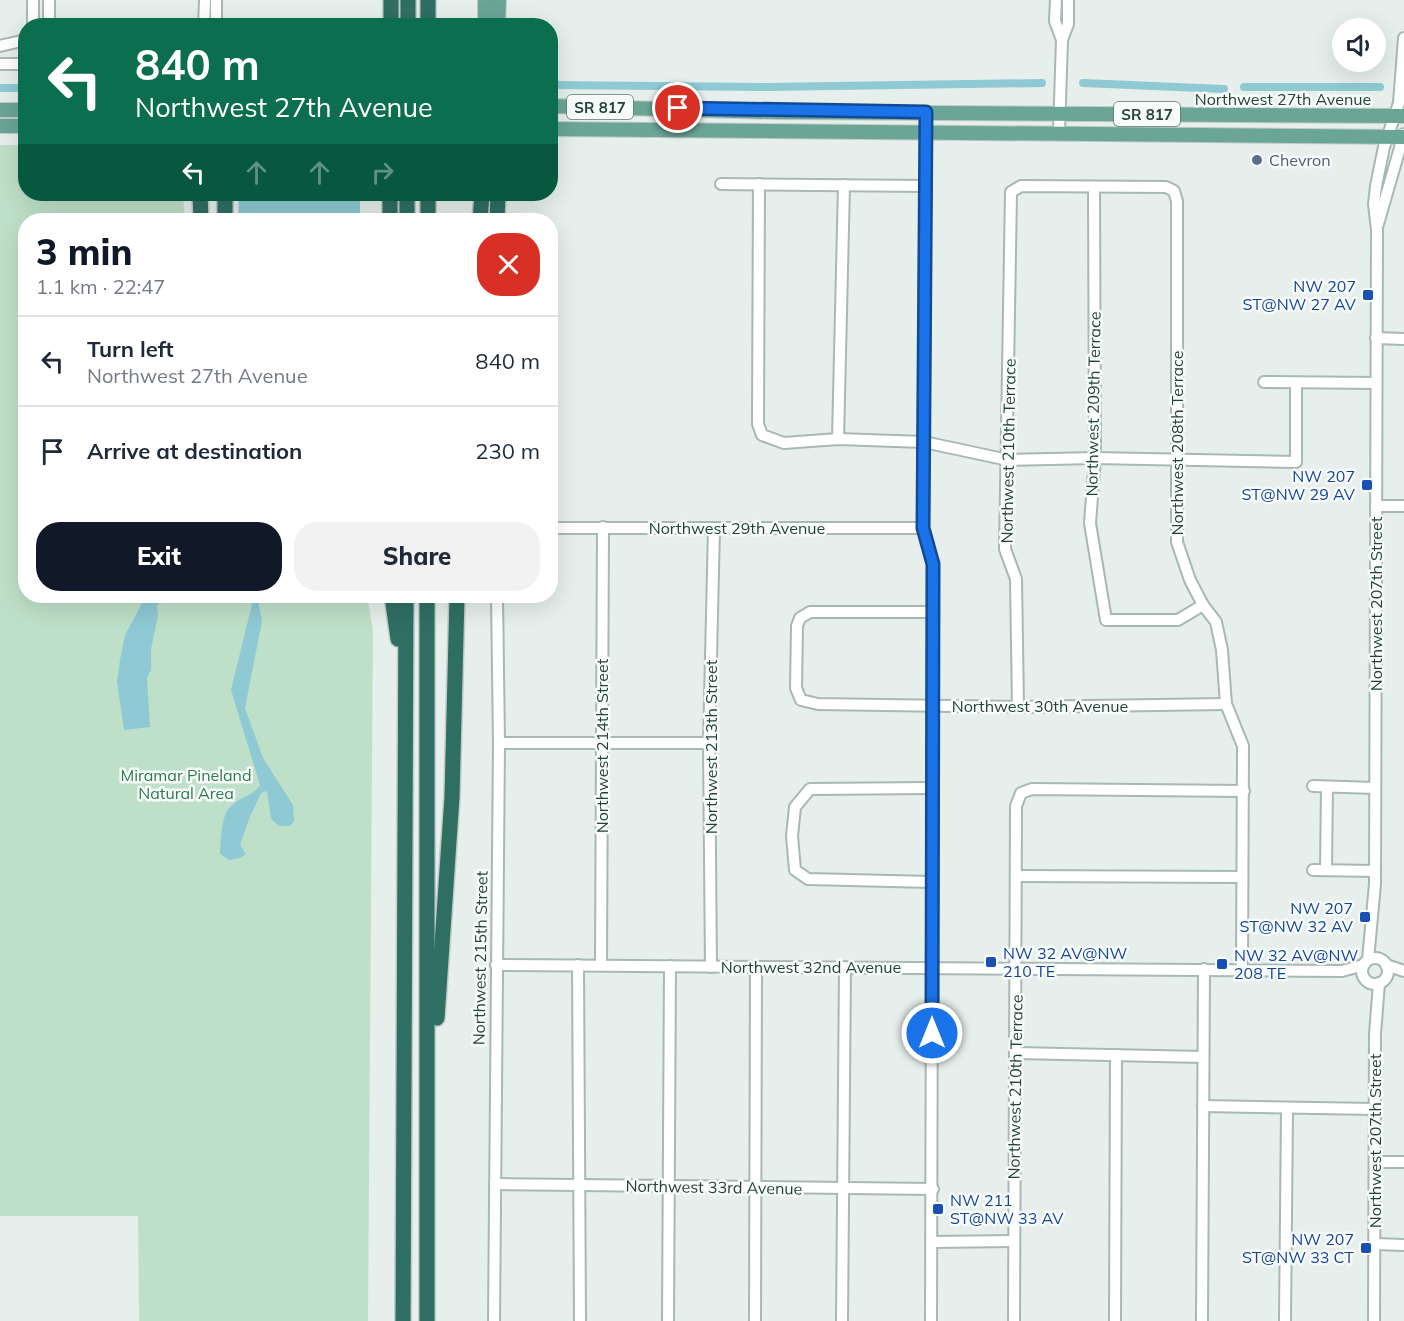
<!DOCTYPE html>
<meta charset="utf-8">
<style>
:root{--surface:#fff;--page:#f2f2f3;--text:#1f2937;--muted:#747a83;--line:#e0e1e3;--accent:#111827}
body{margin:0;font-family:Mulish,sans-serif;background:var(--page);color:var(--text);height:100vh;display:flex;flex-direction:column;font-size:22px;white-space:nowrap}
*{box-sizing:border-box;margin:0}
p{font-size:20px;color:var(--muted)}
.icon{flex:none;width:33px;height:33px;fill:none;stroke:currentColor;stroke-width:2;stroke-linecap:round;stroke-linejoin:round}
.map{position:relative;flex:1;overflow:hidden}
.sheet{position:absolute;left:18px;top:213px;width:540px;height:390px;display:flex;flex-direction:column;background:var(--surface);border-radius:24px;box-shadow:0 6px 24px #0002}
.sheet>*{flex:none}
.top-card{position:absolute;left:18px;top:18px;width:540px;height:183px;border-radius:24px;box-shadow:0 6px 24px #0002;background:#0b6e4f;color:#fff;overflow:hidden}
.buttons{position:absolute;left:1332px;top:18px;display:grid;gap:12px}
.buttons a{display:grid;place-items:center;width:54px;height:54px;border-radius:50%;background:var(--surface);box-shadow:0 6px 24px #0002;font-size:30px}
.pin{position:absolute;display:grid;place-items:center;width:51px;height:51px;color:#fff;margin:-26px;border:3px solid #fff;border-radius:50%;box-shadow:0 2px 6px #0007}
.me{position:absolute;width:66px;margin:-33px;rotate:0deg;stroke-linejoin:round;filter:drop-shadow(0 0 4px #0008)}
.turn{display:flex;align-items:center;gap:21px;height:126px;padding:0 18px;font-size:27px}
.turn .icon{width:78px;height:78px;stroke-width:2.5}
.turn b{display:block;font-size:42px;line-height:51px}
.lanes{display:flex;align-items:center;height:57px;padding:0 18px;background:#0003;justify-content:center;gap:30px;direction:ltr}
.lanes .off{opacity:.35}
.round{display:grid;place-items:center;flex:none;width:63px;height:63px;border-radius:24px;background:var(--page)}
.overview{display:flex;align-items:center;justify-content:space-between;height:102px;padding:0 18px}
h1{font-size:36px;font-weight:800;line-height:45px;color:var(--accent)}
.cta{display:flex;gap:12px;margin-top:auto;padding:12px 18px}
.cta a{flex:1;height:69px;border-radius:24px;background:var(--accent);color:#fff;font-size:24px;font-weight:800;line-height:69px;text-align:center}
.cta a+a{background:var(--page);color:var(--text)}
ul{padding:0;list-style:none}
li{display:flex;align-items:center;gap:18px;height:90px;padding:0 18px;border-top:2px solid var(--line)}
li div{flex:1}
li b{display:block;font-size:22px}
li em{font-style:normal}
.map>svg:first-child{display:block}
.green{fill:#bfe0c8}
.water{fill:#8ec9d4}
.lines{fill:none;stroke-linecap:round;stroke-linejoin:round}
.canal{stroke:#8ec9d4;stroke-width:8}
.minor-casing{stroke:#a8b8b2;stroke-width:14}
.major-casing{stroke:#c2cac8;stroke-width:16}
.highway-casing{stroke:#c2cac8;stroke-width:18}
.minor{stroke:#fff;stroke-width:10}
.major{stroke:#6aa596;stroke-width:14}
.highway{stroke:#2f6f62;stroke-width:15}
.route-casing{stroke:#114b97;stroke-width:15}
.route{stroke:#1a73e8;stroke-width:10}
.service-dot{fill:#5c6f8a;stroke:#f7fbf9;stroke-width:2}
.transit-dot{fill:#1a4fb4;stroke:#f7fbf9;stroke-width:2}
.labels{text-anchor:middle;dominant-baseline:central;stroke-width:5;stroke-linejoin:round;paint-order:stroke}
.shield{fill:#f7fbf9;stroke:#637a73;stroke-width:1.5}
.shield-label{font-size:15px;font-weight:bold;fill:#24423a}
.street-label{font-size:16px;fill:#24423a;stroke:#f7fbf9}
.service-label{font-size:16px;fill:#4e5e75;stroke:#f7fbf9;text-anchor:start}
.transit-label{font-size:16px;fill:#164399;stroke:#f7fbf9;text-anchor:end}
.park-label{font-size:16px;fill:#2d7a4b;stroke:#f7fbf9}
</style>
<div class="map">
<svg width="1404" height="1321" viewBox="0 0 1404 1321">
<rect width="100%" height="100%" fill="#e6efeb"/>
<path class="green" d="M0 145H25L26 194H183L185 220H26V596H367L373 630 368 1321H139L138 1216H0Z"/>
<g class="water">
<path d="M239 194H360V220H238Z"/>
<path d="M146 596H165L157 606 158 616 151 649V670L147 678 150 727 124 730 117 682 120 660 125 635Z"/>
<path d="M248 596H257L262 621 245 708 263 758 293 805 294 821 290 826H279L271 819 267 791 261 793 249 819 240 845 246 854 240 858 229 860 220 854C221 841 221 816 230 807 239 797 252 797 260 785L231 690 252 604Z"/>
</g>
<g class="lines">
<g class="canal">
<path d="M1083 83 1224 89"/>
<path d="M550 85 767 87 1042 83"/>
<path d="M1244 87H1380"/>
<path d="M0 88H26"/>
</g>
<g class="minor-casing">
<g id="minor">
<path d="M1056 0 1055 21 1062 40"/>
<path d="M33 26V0"/>
<path d="M49 26V0"/>
<path d="M204 26 205 0"/>
<path d="M216 26V0"/>
<path d="M0 46 26 40"/>
<path d="M0 64H26"/>
<path d="M926 112 923 528 933 564 931 1321"/>
<path d="M1059 132 1062 40 1068 24V0"/>
<path d="M721 184 925 186"/>
<path d="M759 184 758 424 762 435 784 443 838 439 924 442 1008 460 1095 458 1296 462V383"/>
<path d="M1094 187 1095 458 1090 523 1106 620H1178L1203 605"/>
<path d="M1378 224 1404 134"/>
<path d="M1376 338 1404 339"/>
<path d="M1264 382 1376 383"/>
<path d="M838 439 844 185"/>
<path d="M1376 506H1404"/>
<path d="M550 528H923"/>
<path d="M933 612H810L800 618 797 626 796 688 801 700 818 704 1018 707 1226 704"/>
<path d="M1018 707 1016 579 1005 549 1011 192 1021 186 1166 187 1174 191 1177 201V542L1190 580 1203 605 1216 622 1222 650 1226 704 1243 746 1242 969"/>
<path d="M499 743H709"/>
<path d="M1313 786 1375 788"/>
<path d="M1313 870 1375 871"/>
<path d="M1326 870 1327 787"/>
<path d="M1017 876 1241 877"/>
<path d="M931 882 808 879 795 870 792 836 795 807 810 789 932 788"/>
<circle cx="1375" cy="971" r="13"/>
<path d="M1368 960 1375 884 1377 230 1374 204 1376 186 1384 147 1399 103 1404 38"/>
<path d="M496 965 1342 971 1364 965"/>
<path d="M578 965 580 1321"/>
<path d="M601 965 603 527"/>
<path d="M1386 965 1404 971"/>
<path d="M711 967 709 743 714 528"/>
<path d="M1016 1053 1203 1057"/>
<path d="M1203 1106 1375 1109"/>
<path d="M1375 1162H1404"/>
<path d="M495 1184 933 1189"/>
<path d="M932 1242 1013 1241"/>
<path d="M1375 1244 1404 1245"/>
<path d="M494 1321 499 743 497 596"/>
<path d="M668 1321 670 966"/>
<path d="M755 1321 756 967"/>
<path d="M842 1321 845 967"/>
<path d="M1014 1321 1016 806 1021 793 1032 789 1244 791"/>
<path d="M1115 1321 1116 1055"/>
<path d="M1202 1321 1204 969"/>
<path d="M1285 1321 1287 1110"/>
<path d="M1374 1321 1375 1034 1379 983"/>
</g>
</g>
<g class="major-casing">
<g id="major">
<path d="M485 26V0"/>
<path d="M498 26 499 0"/>
<path d="M550 106 778 112 1404 116"/>
<path d="M0 110H26"/>
<path d="M0 126H26"/>
<path d="M550 129 1404 137"/>
</g>
</g>
<g class="highway-casing">
<g id="highway">
<path d="M408 0V26"/>
<path d="M391 26V0"/>
<path d="M428 26V0"/>
<path d="M200 194 201 220"/>
<path d="M225 194V220"/>
<path d="M390 220V194"/>
<path d="M407 220V194"/>
<path d="M428 220V194"/>
<path d="M480 220 482 194"/>
<path d="M497 220 498 194"/>
<path d="M392 596 398 639"/>
<path d="M437 1018 452 797 457 596"/>
<path d="M403 1321 406 596"/>
<path d="M427 1321V596"/>
</g>
</g>
<use href="#minor" class="minor"/>
<use href="#major" class="major"/>
<use href="#highway" class="highway"/>
</g>
<g class="lines">
<g class="route-casing">
<path id="route" d="M678 108 926 112 923 528 933 564 932 1033"/>
</g>
<use href="#route" class="route"/>
</g>
<circle class="service-dot" cx="1257" cy="160" r="6"/>
<g class="transit-dot">
<rect x="1362" y="289" width="12" height="12" rx="3"/>
<rect x="1361" y="479" width="12" height="12" rx="3"/>
<rect x="1359" y="911" width="12" height="12" rx="3"/>
<rect x="985" y="956" width="12" height="12" rx="3"/>
<rect x="1216" y="958" width="12" height="12" rx="3"/>
<rect x="932" y="1203" width="12" height="12" rx="3"/>
<rect x="1360" y="1242" width="12" height="12" rx="3"/>
</g>
<g class="labels">
<g class="shield">
<rect x="567" y="95" width="66" height="24" rx="4.5"/>
<rect x="1114" y="102" width="66" height="24" rx="4.5"/>
</g>
<g class="shield-label">
<text x="600" y="107">SR 817</text>
<text x="1147" y="114">SR 817</text>
</g>
<g class="street-label">
<text x="1283" y="99">Northwest 27th Avenue</text>
<text transform="translate(1093 404) rotate(-89)">Northwest 209th Terrace</text>
<text transform="translate(1177 443) rotate(-90)">Northwest 208th Terrace</text>
<text transform="translate(1008 451) rotate(-89)">Northwest 210th Terrace</text>
<text x="737" y="528">Northwest 29th Avenue</text>
<text transform="translate(1376 604) rotate(-90)">Northwest 207th Street</text>
<text x="1040" y="706">Northwest 30th Avenue</text>
<text transform="translate(602 746) rotate(-90)">Northwest 214th Street</text>
<text transform="translate(711 747) rotate(-90)">Northwest 213th Street</text>
<text transform="translate(480 958) rotate(-89)">Northwest 215th Street</text>
<text x="811" y="967">Northwest 32nd Avenue</text>
<text transform="translate(1015 1087) rotate(-89)">Northwest 210th Terrace</text>
<text transform="translate(1375 1141) rotate(-90)">Northwest 207th Street</text>
<text transform="translate(714 1187) rotate(1)">Northwest 33rd Avenue</text>
</g>
<g class="service-label">
<text x="1269" y="160">Chevron</text>
</g>
<g class="transit-label">
<text x="1356" y="286">NW 207<tspan x="1356" dy="18">ST@NW 27 AV</tspan></text>
<text x="1355" y="476">NW 207<tspan x="1355" dy="18">ST@NW 29 AV</tspan></text>
<text x="1353" y="908">NW 207<tspan x="1353" dy="18">ST@NW 32 AV</tspan></text>
<text x="1003" y="953" text-anchor="start">NW 32 AV@NW<tspan x="1003" dy="18">210 TE</tspan></text>
<text x="1234" y="955" text-anchor="start">NW 32 AV@NW<tspan x="1234" dy="18">208 TE</tspan></text>
<text x="950" y="1200" text-anchor="start">NW 211<tspan x="950" dy="18">ST@NW 33 AV</tspan></text>
<text x="1354" y="1239">NW 207<tspan x="1354" dy="18">ST@NW 33 CT</tspan></text>
</g>
<g class="park-label">
<text x="186" y="775">Miramar Pineland<tspan x="186" dy="18">Natural Area</tspan></text>
</g>
</g>
</svg>
<div class="buttons">
<a><svg class="icon" aria-label="sound" viewBox="0 0 24 24"><path d="M4 9h4l5-4v14l-5-4H4zM17 9q2 3 0 6"/></svg></a>
</div>
<div class="pin" style="left:678px;top:108px;background:#d93025"><svg class="icon" aria-label="arrive" viewBox="0 0 24 24"><path d="M6 21V4h12l-3 4 3 4H6"/></svg></div>
<svg class="me" style="left:932px;top:1033px" viewBox="-20 -20 40 40"><circle r="17" fill="#1a73e8" stroke="#fff" stroke-width="3"/><path d="M0-11L8 9 0 5-8 9z" fill="#fff"/></svg>
<div class="top-card">
<div class="turn"><svg class="icon" aria-label="left" viewBox="0 0 24 24"><path d="M17 20v-9H6M10 6l-5 5 5 5"/></svg><div><b>840 m</b>Northwest 27th Avenue</div></div>
<div class="lanes"><svg class="icon" aria-label="left" viewBox="0 0 24 24"><path d="M17 20v-9H6M10 6l-5 5 5 5"/></svg><svg class="icon off" aria-label="ahead" viewBox="0 0 24 24"><path d="M12 20V5M6 11l6-6 6 6"/></svg><svg class="icon off" aria-label="ahead" viewBox="0 0 24 24"><path d="M12 20V5M6 11l6-6 6 6"/></svg><svg class="icon off" aria-label="right" viewBox="0 0 24 24"><path d="M7 20v-9h11M14 6l5 5-5 5"/></svg></div>
</div>
<section class="sheet">
<div class="overview"><div><h1>3 min</h1><p>1.1 km · 22:47</p></div><a class="round" style="background:#d93025;color:#fff"><svg class="icon" aria-label="close" viewBox="0 0 24 24"><path d="M6 6l12 12M18 6L6 18"/></svg></a></div>
<ul>
<li><svg class="icon" aria-label="left" viewBox="0 0 24 24"><path d="M17 20v-9H6M10 6l-5 5 5 5"/></svg><div><b>Turn left</b><p>Northwest 27th Avenue</p></div><em>840 m</em></li>
<li><svg class="icon" aria-label="arrive" viewBox="0 0 24 24"><path d="M6 21V4h12l-3 4 3 4H6"/></svg><div><b>Arrive at destination</b></div><em>230 m</em></li>
</ul>
<div class="cta"><a>Exit</a><a>Share</a></div>
</section>
</div>
